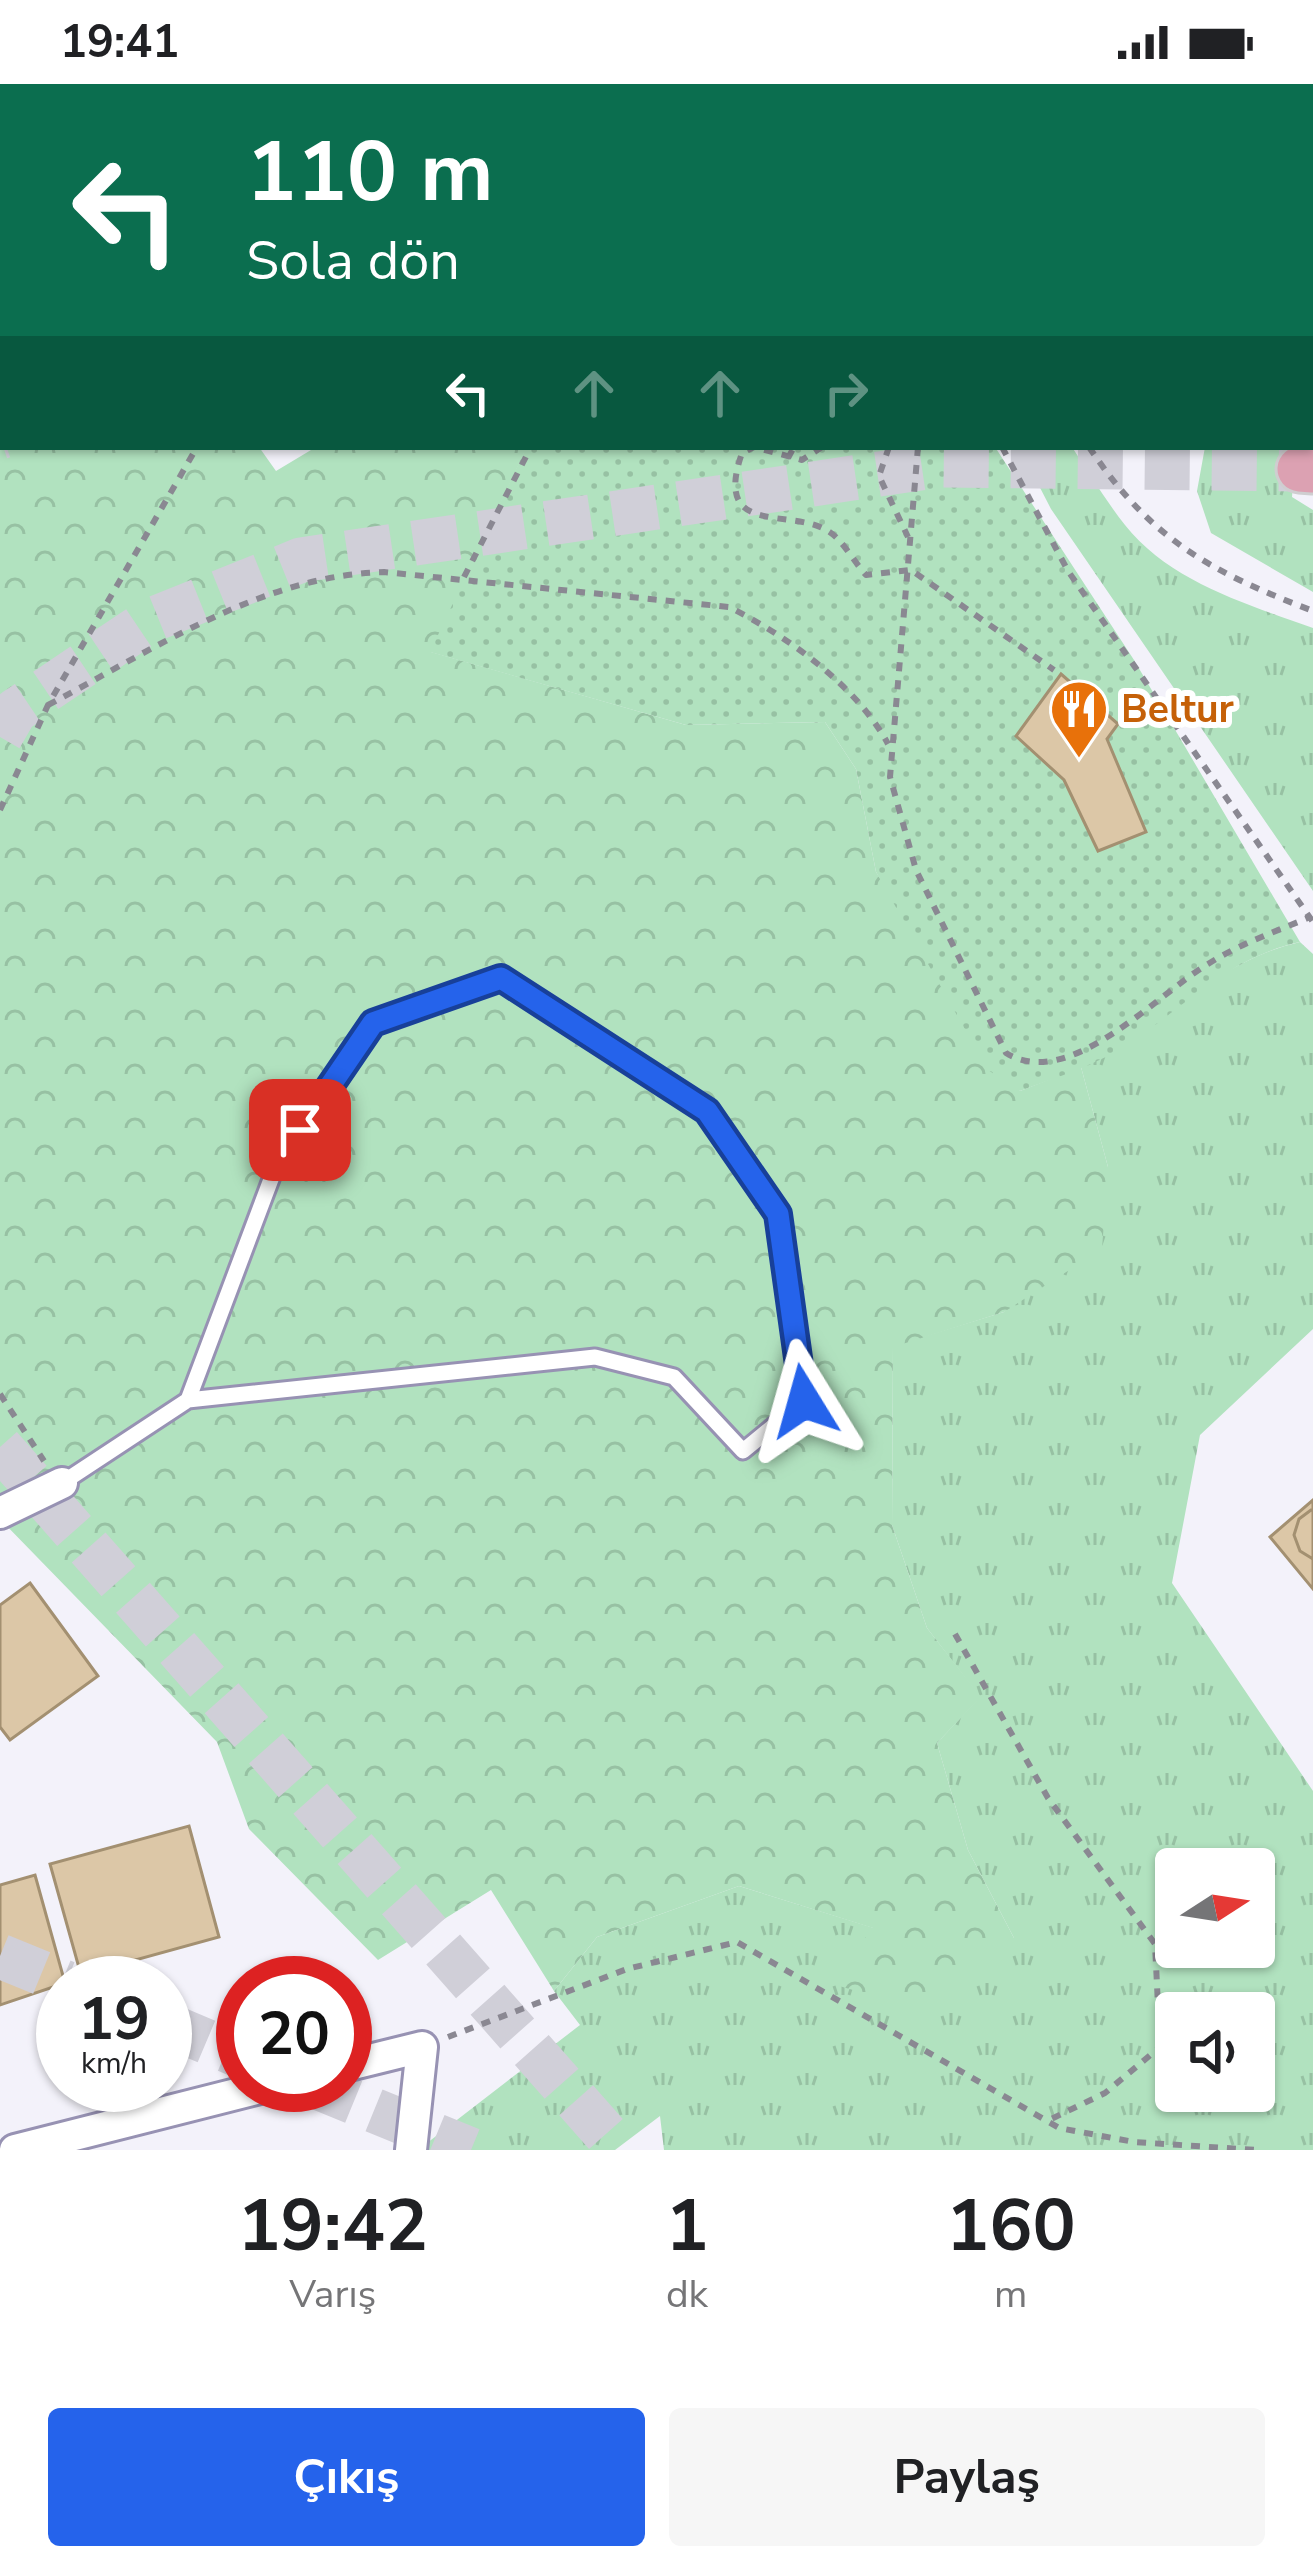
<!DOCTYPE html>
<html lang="tr">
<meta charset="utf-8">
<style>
:root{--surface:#fff;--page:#f6f6f6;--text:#202124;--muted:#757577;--accent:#2563eb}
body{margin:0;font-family:"Nunito Sans",sans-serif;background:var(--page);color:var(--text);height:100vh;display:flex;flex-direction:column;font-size:45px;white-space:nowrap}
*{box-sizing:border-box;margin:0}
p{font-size:39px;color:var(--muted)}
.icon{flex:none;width:66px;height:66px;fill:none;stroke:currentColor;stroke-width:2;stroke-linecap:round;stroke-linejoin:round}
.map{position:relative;height:2066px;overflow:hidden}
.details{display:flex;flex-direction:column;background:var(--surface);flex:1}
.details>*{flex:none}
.hud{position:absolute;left:0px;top:0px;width:1314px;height:366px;box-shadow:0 3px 9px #0004;background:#0b6e4f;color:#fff;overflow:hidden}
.needle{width:78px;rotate:78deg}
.buttons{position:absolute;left:1155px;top:1764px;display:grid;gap:24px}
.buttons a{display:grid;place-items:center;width:120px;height:120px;border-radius:12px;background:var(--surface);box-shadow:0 3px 9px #0004;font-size:60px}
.speed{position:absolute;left:36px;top:1872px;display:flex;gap:24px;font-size:60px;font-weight:700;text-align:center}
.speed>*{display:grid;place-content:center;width:156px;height:156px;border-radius:50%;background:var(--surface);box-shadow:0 3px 9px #0004;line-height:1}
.speed small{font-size:30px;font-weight:400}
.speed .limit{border:18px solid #d22;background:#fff;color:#111}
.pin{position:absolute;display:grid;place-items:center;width:102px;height:102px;color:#fff;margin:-51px;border-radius:24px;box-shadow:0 6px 18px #0006}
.me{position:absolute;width:132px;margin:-66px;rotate:352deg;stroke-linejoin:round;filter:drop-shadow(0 0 9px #0008)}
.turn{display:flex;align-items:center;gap:42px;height:252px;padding:0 48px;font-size:54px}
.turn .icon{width:156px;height:156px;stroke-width:2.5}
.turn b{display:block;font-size:84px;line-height:102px}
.lanes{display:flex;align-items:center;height:114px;padding:0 48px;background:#0003;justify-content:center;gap:60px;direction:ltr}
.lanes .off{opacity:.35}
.eta{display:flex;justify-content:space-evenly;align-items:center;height:204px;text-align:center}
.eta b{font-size:72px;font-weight:700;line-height:84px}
.action{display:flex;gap:24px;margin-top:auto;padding:24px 48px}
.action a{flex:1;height:138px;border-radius:12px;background:var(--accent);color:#fff;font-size:48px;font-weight:700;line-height:138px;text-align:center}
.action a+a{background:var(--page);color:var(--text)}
.status{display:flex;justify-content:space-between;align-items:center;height:84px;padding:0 60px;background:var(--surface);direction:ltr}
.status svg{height:33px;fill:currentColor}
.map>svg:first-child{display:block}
.grass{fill:url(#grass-tufts);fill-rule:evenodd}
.forest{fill:url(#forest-crowns)}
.park{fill:url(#park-dots)}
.building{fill:#dcc7a7;stroke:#a39071;stroke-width:3}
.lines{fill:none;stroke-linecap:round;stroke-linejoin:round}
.primary-tunnel{stroke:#d0cfd8;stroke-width:45;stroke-dasharray:45 22;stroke-linecap:butt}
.service-casing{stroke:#9792b3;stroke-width:21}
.minor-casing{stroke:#9792b3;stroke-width:36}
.primary-casing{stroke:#cfced0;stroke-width:51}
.path{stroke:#8a8892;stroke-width:6;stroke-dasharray:9 9;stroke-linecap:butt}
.service{stroke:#fff;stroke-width:15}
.minor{stroke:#fff;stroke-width:30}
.primary{stroke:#dca1b2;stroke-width:45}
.route-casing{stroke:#184099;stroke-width:30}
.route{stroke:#2563eb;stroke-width:21}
.labels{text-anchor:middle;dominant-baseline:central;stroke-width:12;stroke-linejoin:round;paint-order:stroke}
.food-label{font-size:39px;font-weight:bold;fill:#c56008;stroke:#fff;text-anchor:start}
</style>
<div class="status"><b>19:41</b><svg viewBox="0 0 49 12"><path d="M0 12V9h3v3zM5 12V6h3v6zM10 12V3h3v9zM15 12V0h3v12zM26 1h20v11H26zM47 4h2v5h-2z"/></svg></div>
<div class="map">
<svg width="1313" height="2066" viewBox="0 0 1313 2066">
<defs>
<pattern id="grass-tufts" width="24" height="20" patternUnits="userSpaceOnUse" patternTransform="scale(3)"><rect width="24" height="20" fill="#b1e2bf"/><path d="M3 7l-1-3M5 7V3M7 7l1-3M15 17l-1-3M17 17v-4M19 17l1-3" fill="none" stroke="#97c1a3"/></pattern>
<pattern id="forest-crowns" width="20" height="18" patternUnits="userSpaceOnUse" patternTransform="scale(3)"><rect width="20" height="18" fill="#b1e2bf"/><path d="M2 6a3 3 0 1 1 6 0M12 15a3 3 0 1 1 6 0" fill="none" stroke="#97c1a3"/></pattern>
<pattern id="park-dots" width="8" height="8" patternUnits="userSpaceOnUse" patternTransform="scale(3)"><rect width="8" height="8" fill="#b1e2bf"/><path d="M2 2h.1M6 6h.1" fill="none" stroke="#97c1a3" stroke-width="1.8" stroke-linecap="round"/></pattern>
</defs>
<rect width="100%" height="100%" fill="#f3f2fa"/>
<g class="grass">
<path d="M1019 363H1072C1089 389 1106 417 1125 441 1170 498 1247 520 1313 544V807L1051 425Z"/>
<path d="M1205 363H1296L1292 413 1313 426V508L1211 449 1197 407Z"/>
<path d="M1300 858 1313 870V1245L1200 1351 1172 1499 1313 1707V2066H664L660 2032 615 2066H418L580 1941 554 1907 597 1853 739 1802 874 1844 1014 1854 968 1766 937 1659 980 1613 927 1544 892 1441 893 1262 1004 1228 1108 1083 1081 983C1157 946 1215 877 1300 858ZM1176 1785H1254V1863H1176ZM1176 1929H1254V2007H1176Z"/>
</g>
<path class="forest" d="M0 0H539L3 3V363H259L276 387 316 363H516L525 367 431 568 686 641 825 638 856 685 876 788 1020 1007 1081 983 1108 1083 1102 1165 1004 1228 893 1263 892 1441 927 1544 981 1613 937 1659 968 1766 1014 1854 918 1925 829 1899 873 1844 739 1802 597 1853 554 1907 491 1806 378 1876 249 1745 217 1658 0 1435Z"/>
<path class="park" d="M517 363H995L1134 576 1300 858C1231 873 1188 919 1132 958 1099 980 1057 993 1020 1007L988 986 876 788 856 685 825 638 686 641 430 568 524 368Z"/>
<g class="building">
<path d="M1061 0H1167L1061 3Z"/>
<path d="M1181 0H1286L1181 3Z"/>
<path d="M1061 590 1118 640 1107 655 1146 748 1098 767 1064 696 1016 652Z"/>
<path d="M1313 1416V1505L1270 1453Z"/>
<path d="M1311 1426H1313V1475L1300 1467 1294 1451 1299 1435Z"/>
<path d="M30 1499 98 1592 10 1656 0 1643V1521Z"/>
<path d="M189 1742 219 1853 81 1891 50 1780Z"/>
<path d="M35 1791 65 1899 0 1921V1801Z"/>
</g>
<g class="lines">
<g class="primary-tunnel">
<path d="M1311 288H1313"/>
<path d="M0 353 3 352"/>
<path d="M0 653 15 627 149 537 301 476 940 381 1300 385"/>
<path d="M0 1363 620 2066"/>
<path d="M0 1872 66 1899"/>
<path d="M165 1940 243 1973"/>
<path d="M312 2001 471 2066"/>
</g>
<g class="service-casing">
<path id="service" d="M62 1399 188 1316 276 1082 373 939 501 894 707 1027 778 1130 804 1317 743 1367 674 1293 595 1273 188 1316"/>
</g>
<g class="minor-casing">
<g id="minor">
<path d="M905 0 909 3"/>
<path d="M1311 131H1313"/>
<path d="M0 1429 62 1399"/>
<path d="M345 1982 422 1963 411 2066"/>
<path d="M15 2066 272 2001"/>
</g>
</g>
<g class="primary-casing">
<path id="primary" d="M1300 385 1313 386"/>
</g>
<g class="path">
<path d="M114 3 118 0"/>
<path d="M0 65 3 64"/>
<path d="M0 317 3 315"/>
<path d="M822 363 802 376 754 363 742 369C712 454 790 423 828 447 843 456 854 478 866 491L911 486 1054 586"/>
<path d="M889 363 879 392 908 453"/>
<path d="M918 363 890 693 916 786 1006 969C1069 1008 1157 910 1208 880 1239 860 1275 848 1310 833"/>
<path d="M1002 363 1068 487 1313 838"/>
<path d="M1089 363C1151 456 1211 488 1313 527"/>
<path d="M788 374 794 363"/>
<path d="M464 493 531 363"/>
<path d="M48 621C153 566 263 491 384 488L729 523C787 552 857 602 888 660"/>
<path d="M0 726 48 621 197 363"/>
<path d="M0 1310 44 1377"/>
<path d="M955 1550 1048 1714 1155 1860 1160 1963 1105 2009 1047 2037"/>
<path d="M448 1953 627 1885 737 1858 1059 2044 1134 2058 1257 2066"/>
</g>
<use href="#service" class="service"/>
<use href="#minor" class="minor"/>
<use href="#primary" class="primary"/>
</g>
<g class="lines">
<g class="route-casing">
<path id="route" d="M300 1046 373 939 501 894 707 1027 778 1130 804 1317"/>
</g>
<use href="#route" class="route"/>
</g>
<defs>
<g id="restaurant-pin" transform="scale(3)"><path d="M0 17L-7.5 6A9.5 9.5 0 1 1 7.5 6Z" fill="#e8710a" stroke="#fff"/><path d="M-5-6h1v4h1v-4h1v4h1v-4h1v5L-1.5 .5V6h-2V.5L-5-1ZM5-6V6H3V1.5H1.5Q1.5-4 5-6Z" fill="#fff"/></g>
</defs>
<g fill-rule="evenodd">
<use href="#restaurant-pin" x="1079" y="625"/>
</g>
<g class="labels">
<g class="food-label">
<text x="1121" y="625">Beltur</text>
</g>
</g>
</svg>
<div class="buttons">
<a><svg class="needle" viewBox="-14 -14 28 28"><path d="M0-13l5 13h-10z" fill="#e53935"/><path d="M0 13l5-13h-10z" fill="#757577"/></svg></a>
<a><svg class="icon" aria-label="sound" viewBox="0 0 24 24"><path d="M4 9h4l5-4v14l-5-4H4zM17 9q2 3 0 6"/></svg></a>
</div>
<div class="speed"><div>19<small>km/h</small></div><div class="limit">20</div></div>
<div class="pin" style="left:300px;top:1046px;background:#d93025"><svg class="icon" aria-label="arrive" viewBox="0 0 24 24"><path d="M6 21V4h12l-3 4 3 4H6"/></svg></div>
<svg class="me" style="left:804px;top:1317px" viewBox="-20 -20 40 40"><path d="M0-17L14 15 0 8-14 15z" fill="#2563eb" stroke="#fff" stroke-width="4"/></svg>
<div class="hud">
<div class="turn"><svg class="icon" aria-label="left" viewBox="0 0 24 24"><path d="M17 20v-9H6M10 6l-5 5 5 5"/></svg><div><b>110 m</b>Sola dön</div></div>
<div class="lanes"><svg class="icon" aria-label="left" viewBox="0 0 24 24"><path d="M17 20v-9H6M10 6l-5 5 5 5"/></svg><svg class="icon off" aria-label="ahead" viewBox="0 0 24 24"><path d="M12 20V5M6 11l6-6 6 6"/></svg><svg class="icon off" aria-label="ahead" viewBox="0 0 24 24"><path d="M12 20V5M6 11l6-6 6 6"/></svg><svg class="icon off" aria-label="right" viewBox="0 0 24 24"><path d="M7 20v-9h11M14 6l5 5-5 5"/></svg></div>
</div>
</div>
<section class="details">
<div class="eta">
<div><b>19:42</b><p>Varış</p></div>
<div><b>1</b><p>dk</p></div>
<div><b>160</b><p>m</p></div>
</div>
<div class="action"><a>Çıkış</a><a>Paylaş</a></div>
</section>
